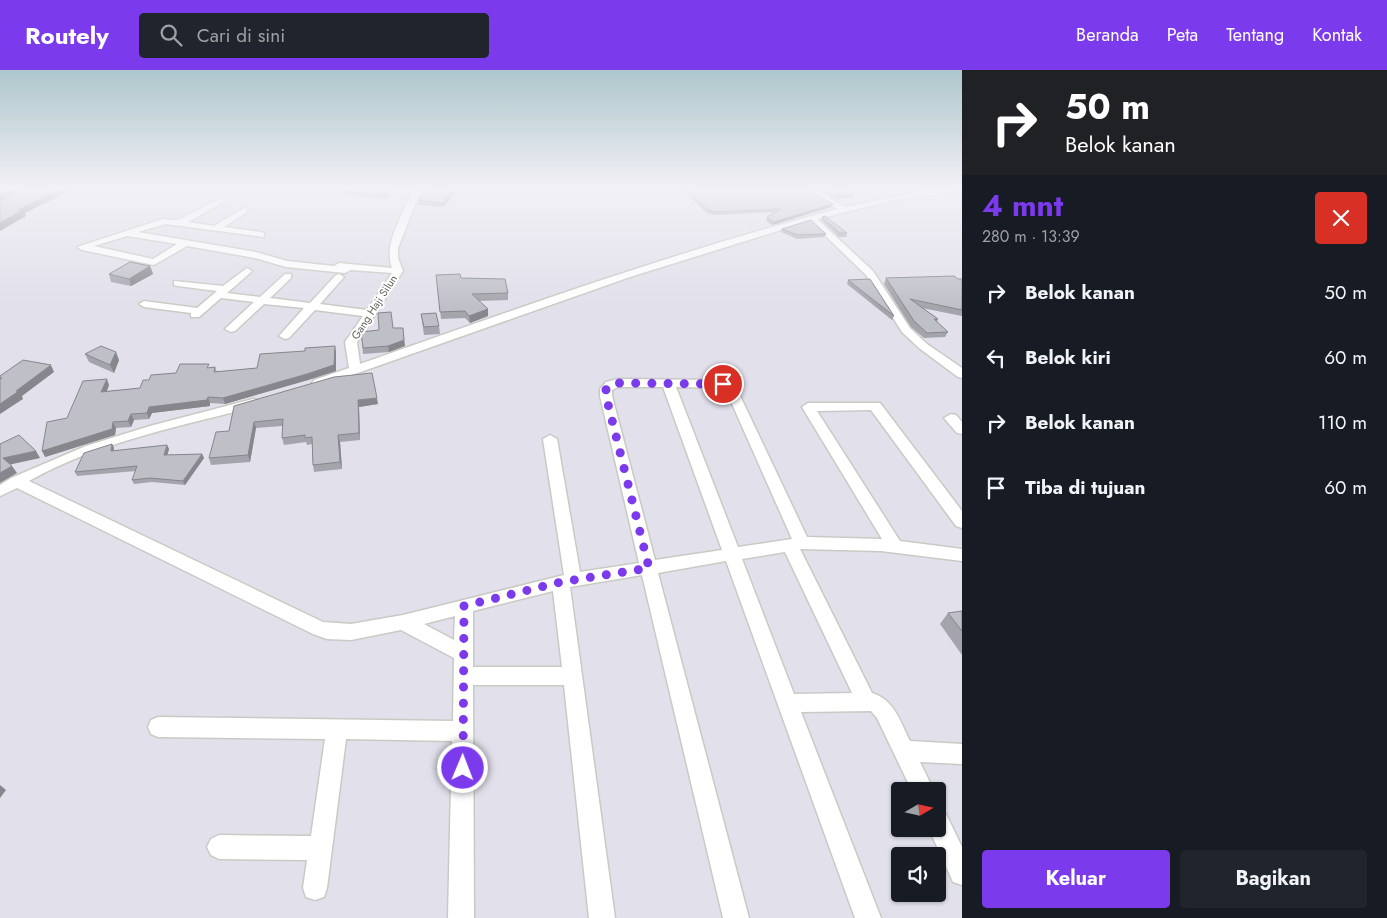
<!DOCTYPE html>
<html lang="id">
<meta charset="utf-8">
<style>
:root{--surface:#171b24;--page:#20242c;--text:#f1f3f6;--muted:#9ea1a6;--accent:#7c3aed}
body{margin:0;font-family:Jost,sans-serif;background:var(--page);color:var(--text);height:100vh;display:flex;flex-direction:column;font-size:19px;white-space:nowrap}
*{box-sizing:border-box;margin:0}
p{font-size:16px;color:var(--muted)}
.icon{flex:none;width:28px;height:28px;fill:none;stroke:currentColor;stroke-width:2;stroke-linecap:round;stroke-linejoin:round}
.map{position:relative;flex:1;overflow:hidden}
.drawer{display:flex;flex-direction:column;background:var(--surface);width:425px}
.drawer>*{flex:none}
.banner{background:#202124;color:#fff;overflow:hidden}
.needle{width:32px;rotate:81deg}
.controls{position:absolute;left:891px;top:712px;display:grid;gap:10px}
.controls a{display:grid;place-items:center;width:55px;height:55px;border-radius:5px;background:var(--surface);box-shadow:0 1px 4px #0004;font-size:25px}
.pin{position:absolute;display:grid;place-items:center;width:42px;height:42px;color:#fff;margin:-21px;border:2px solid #fff;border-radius:50%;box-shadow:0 1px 5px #0007}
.me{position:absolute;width:55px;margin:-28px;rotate:1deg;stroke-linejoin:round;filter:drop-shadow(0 0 4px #0008)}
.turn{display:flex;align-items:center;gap:18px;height:105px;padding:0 20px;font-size:22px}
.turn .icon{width:65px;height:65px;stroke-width:2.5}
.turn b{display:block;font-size:35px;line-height:42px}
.round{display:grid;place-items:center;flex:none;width:52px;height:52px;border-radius:5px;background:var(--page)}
.overview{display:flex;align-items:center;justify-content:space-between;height:85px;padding:0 20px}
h1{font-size:30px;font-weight:700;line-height:38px;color:var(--accent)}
.action{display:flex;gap:10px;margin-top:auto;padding:10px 20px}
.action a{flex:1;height:58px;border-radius:5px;background:var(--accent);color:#fff;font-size:20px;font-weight:700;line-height:58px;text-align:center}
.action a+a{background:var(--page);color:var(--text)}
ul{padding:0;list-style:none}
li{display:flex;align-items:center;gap:15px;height:65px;padding:0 20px}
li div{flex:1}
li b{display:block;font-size:19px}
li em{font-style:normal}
header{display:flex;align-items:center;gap:30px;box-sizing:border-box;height:70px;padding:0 25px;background:var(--accent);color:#fff}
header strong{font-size:24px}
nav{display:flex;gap:28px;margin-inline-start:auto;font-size:18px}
.search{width:350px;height:45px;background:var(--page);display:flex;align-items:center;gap:12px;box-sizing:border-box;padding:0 18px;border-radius:5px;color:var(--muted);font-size:19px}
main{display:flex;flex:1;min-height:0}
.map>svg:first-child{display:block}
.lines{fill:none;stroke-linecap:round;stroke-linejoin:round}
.minor-casing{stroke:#cacac4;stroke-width:3}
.minor{fill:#fff;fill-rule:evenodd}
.wall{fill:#a4a4ac}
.shaded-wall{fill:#86868c}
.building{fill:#bfbfc8;stroke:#86868c}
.route{stroke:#7c3aed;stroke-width:9;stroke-dasharray:0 16.2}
.labels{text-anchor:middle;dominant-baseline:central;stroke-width:4;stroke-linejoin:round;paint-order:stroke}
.far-street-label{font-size:11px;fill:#605f59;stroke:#fff}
</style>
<header>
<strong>Routely</strong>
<div class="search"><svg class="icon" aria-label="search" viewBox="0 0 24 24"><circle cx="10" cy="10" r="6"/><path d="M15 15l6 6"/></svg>Cari di sini</div>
<nav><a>Beranda</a><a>Peta</a><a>Tentang</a><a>Kontak</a></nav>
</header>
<main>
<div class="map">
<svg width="962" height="848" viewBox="0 0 962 848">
<rect width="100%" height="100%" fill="#e1e0eb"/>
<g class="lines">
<g class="minor-casing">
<g id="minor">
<path d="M364 120H421L398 178V188L403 201 357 272 360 294C518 238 675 182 837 139L806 120H815L845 137 923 121 955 120 951 122 895 130 817 149 873 201 910 258 927 274 962 298V308L958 307 919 278 902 262 866 205 810 151 630 207 318 317 314 316 312 313 314 310 349 298 345 272 363 246 315 240 289 268 285 269 279 266 304 238 264 234 235 261 231 262 225 259 227 257 254 232 221 228 199 247H191V243L144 237 139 234 144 231 197 238 217 221 178 216 174 215V211L223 216 247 198 252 201 250 203 227 223 260 227 285 204H291V208L270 228 310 233 336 205 339 204 344 207 320 234 367 240 392 203 351 200 345 203 286 197 255 188 187 176 154 195 82 180 77 177 163 149 178 150 221 128 225 130 224 132 188 152 214 156 244 138H247V142L224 157 261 162 264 163V167L166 154 138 162 256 182 287 191 334 196 339 193 392 198C383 174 402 147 411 124L367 123H364ZM127 166 177 174 153 189 94 176Z"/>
<path d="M618 309 723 310 734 313 807 467 882 469 802 337 808 333H880L962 441V458L956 456 871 340 817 341 900 471 962 479V491L881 481 800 479 872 623C895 630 900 652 910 671L962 674V694L920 692 934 721H912L877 648 871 641 801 642 881 848H855L726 491 658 503 749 848H723L642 505 570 517 615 848H589L564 615H473L474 848H448L452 671 346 669 327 818 324 827 315 830 306 827 303 818 307 790 219 789 211 785 207 777 211 769 219 765 311 766 325 669 158 667 151 664 148 657 151 650 158 647 453 651 454 588 401 560 351 570 327 569 313 564 17 418 0 426V415L11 408 86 376 150 356 253 329 258 330 259 333 258 336C181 356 98 372 29 411L323 552 351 554 403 545 564 505 543 369 550 365 557 369 580 502 639 493 600 326V319L606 312ZM618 317H663L722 480 655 490 612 326V320ZM676 317 725 318 792 469 738 477ZM785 482 852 623 794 624 742 489ZM553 521 562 597H473V541ZM455 546 454 570 424 554Z"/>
<path d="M951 344 956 345 962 352V364L957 363 944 348Z"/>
<path d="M938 741 946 744 962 777V815L953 812 929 759H938Z"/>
</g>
</g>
<use href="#minor" class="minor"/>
</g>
<g class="wall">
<path d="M324 120H364L388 121V125L385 129 324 123Z"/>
<path d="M422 120H458L443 137 418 135V130L426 122H422Z"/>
<path d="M682 120H808L833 134 831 137 772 155 766 151 767 147 775 142 715 145 707 143Z"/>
<path d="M818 120H848L853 127 836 129Z"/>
<path d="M822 147 847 163 846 167H839L821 150Z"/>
<path d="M782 159 826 164 824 167 797 169 781 162Z"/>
<path d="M150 196 153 204 131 216 111 212 109 204Z"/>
<path d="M436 205 461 208 508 223V230L479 231 488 246 470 253 465 248 441 249Z"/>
<path d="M886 208 962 209V246L922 238 938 249 937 252 948 262 945 267 924 268 911 257 884 214Z"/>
<path d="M848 210 894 246 892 250 847 214Z"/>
<path d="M421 244 439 256 440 264 424 265Z"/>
<path d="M393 258H403L405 276 389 282 363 284 361 262Z"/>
<path d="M336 282V301L308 310 225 334 210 333V336L152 343 149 349 134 350 131 357 116 358 115 365 45 387 109 315 107 321 140 318 149 310 176 303 215 297 217 302 257 298Z"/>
<path d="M85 284 119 290 114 303 89 292Z"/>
<path d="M378 334 359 337 360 370 340 372 342 399 314 402 313 395 312 374 307 375 306 372 284 375 282 368V356L256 358 250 392 211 395 209 388 229 361 234 336Z"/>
<path d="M112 374 114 378 113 381 167 375 169 379 167 385 202 384 204 388 185 415 152 412 134 414 132 410 136 401 77 406 75 402Z"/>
<path d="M962 541V585L940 554 948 543Z"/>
</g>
<g class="shaded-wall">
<path d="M7 120H20L0 131V124Z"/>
<path d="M58 120H72L25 143 26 146 0 161V153L18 140Z"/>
<path d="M454 120H458L443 137V133Z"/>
<path d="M388 121V125L385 129 384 124Z"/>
<path d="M854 124 853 127 836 129 837 126Z"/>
<path d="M833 134 831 137 772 155 774 152Z"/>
<path d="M150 196 153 204 131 216 129 209Z"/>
<path d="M488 239V246L470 253 469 246Z"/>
<path d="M404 270 405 276 389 282 388 276Z"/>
<path d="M335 276 336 282V301L308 310 225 334 223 328Z"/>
<path d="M116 282 119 290 114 303 110 295Z"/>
<path d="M51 295 54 302 22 326 23 329 0 344V334L16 321Z"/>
<path d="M107 309 109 315 104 328 101 322Z"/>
<path d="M208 327 210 333V336L152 343 149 349 147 343 149 337Z"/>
<path d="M377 328 378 334 359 337 360 370 359 363 358 330Z"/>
<path d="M131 344 134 350 131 357 128 351Z"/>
<path d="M113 352 116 358 115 365 45 387 42 381Z"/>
<path d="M254 352 256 358 250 392 248 385Z"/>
<path d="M338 365 340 372 342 399 340 392Z"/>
<path d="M112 374 114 378 113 386 111 381Z"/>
<path d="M167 375 169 379 166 390 164 385Z"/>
<path d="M36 381 40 388 8 395 3 388Z"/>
<path d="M202 384 204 388 185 415 183 411Z"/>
<path d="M12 396 17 403 0 413V403Z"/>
<path d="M0 715 6 720 0 728Z"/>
</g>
<g class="building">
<path d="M0 120H7L0 124Z"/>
<path d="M23 120H58L18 140H23L0 153V131Z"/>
<path d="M334 120H364L388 121 384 124Z"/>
<path d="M428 120H454L443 133 418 130Z"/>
<path d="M687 120H808L833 134 774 152 767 147 781 139 715 142 708 140Z"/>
<path d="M825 120H848L854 124 837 126Z"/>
<path d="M825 146 847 163H840L822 147Z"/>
<path d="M811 150 826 164 798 165 782 159Z"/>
<path d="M130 192 150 196 129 209 109 204Z"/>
<path d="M460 204 461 208 505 209 508 223 472 224 488 239 469 246 465 241 440 242 436 205Z"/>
<path d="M954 206 958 209H962V240L910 229 938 249H934L948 262 927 263 914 251 886 208Z"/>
<path d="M870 209 894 246 848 210Z"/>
<path d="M391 242 393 258H403L404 270 388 276 363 278 361 262 379 260 378 243Z"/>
<path d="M436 243 439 256 424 257 421 244Z"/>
<path d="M101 276 116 282 110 295 85 284Z"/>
<path d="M335 276 334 295 307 304 223 328 208 327 207 330 149 337 147 343 131 344 128 351 113 352 112 359 42 381 47 352 67 348 83 311 107 309 101 322 140 318 143 310H149L151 305 176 303 180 294H209L207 298 215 297 214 302 257 298 260 284 305 281V278Z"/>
<path d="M23 290 51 295 16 321H19L0 334V309L2 308H0V306Z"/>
<path d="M372 303 377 328 358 330 359 363 338 365 340 392 313 395 312 367 305 368V365L282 368 283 349 254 352 248 385 209 388 216 362 229 361 234 336 334 307Z"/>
<path d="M19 365 36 381 3 388 12 396 0 403V374Z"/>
<path d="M112 374 111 381 167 375 164 385 202 384 183 411 150 408 132 410 137 396 75 402 84 383Z"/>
<path d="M962 541V561L948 543Z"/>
</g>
<linearGradient id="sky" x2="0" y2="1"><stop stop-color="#aec6cc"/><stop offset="0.5" stop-color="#f2f1f6"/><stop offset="1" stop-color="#f2f1f6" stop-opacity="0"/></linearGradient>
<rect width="962" height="238" fill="url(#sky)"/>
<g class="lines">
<path class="route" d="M463 698 464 536 561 512 649 498 606 326V318L618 313 723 314"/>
</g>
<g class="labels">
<g class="far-street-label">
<text transform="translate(374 237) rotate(-57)">Gang Haji Silun</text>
</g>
</g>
</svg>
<div class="controls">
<a><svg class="needle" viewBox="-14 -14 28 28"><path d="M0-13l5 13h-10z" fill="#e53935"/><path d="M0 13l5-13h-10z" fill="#9ea1a6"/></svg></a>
<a><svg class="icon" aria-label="sound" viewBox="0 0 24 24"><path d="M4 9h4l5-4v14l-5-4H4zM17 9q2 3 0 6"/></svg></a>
</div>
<div class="pin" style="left:723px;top:314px;background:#d93025"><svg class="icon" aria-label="arrive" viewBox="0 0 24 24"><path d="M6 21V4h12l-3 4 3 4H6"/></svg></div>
<svg class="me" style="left:463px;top:698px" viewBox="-20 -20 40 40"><circle r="17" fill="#7c3aed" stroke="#fff" stroke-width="3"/><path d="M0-11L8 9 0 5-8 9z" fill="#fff"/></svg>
</div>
<section class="drawer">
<div class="banner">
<div class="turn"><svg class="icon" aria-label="right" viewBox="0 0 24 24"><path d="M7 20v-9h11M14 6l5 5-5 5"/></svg><div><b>50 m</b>Belok kanan</div></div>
</div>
<div class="overview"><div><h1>4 mnt</h1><p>280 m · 13:39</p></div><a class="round" style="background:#d93025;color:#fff"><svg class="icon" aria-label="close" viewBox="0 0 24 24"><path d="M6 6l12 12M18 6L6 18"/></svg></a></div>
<ul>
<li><svg class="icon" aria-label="right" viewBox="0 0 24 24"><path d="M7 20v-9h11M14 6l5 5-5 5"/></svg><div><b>Belok kanan</b></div><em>50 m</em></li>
<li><svg class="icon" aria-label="left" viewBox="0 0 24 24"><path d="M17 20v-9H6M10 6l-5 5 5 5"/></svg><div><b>Belok kiri</b></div><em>60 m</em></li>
<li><svg class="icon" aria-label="right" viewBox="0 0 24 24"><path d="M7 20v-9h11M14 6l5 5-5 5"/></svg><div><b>Belok kanan</b></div><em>110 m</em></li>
<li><svg class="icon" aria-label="arrive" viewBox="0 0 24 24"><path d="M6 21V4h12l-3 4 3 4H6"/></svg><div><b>Tiba di tujuan</b></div><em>60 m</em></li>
</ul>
<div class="action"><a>Keluar</a><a>Bagikan</a></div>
</section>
</main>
